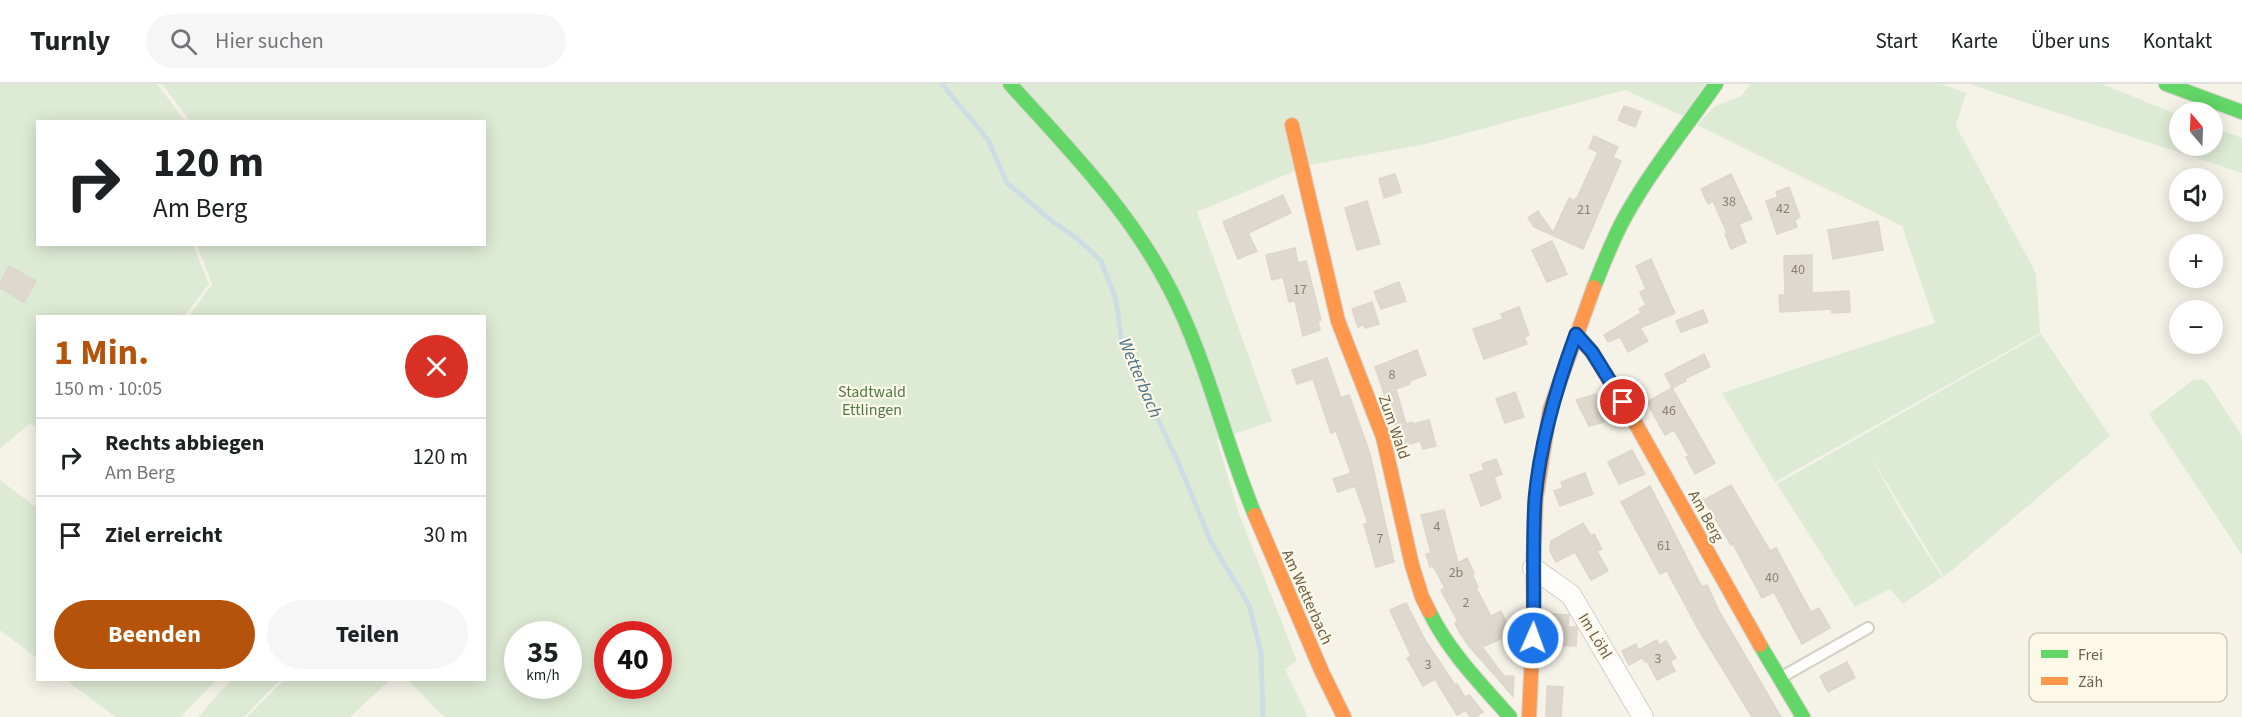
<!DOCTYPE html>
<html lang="de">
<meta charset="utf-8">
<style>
:root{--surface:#fff;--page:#f6f6f6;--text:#202124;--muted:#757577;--line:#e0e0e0;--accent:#b45309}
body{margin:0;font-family:"Source Sans 3",sans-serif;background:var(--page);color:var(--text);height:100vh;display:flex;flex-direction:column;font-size:22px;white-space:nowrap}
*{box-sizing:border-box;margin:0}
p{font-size:20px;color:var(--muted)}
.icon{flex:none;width:33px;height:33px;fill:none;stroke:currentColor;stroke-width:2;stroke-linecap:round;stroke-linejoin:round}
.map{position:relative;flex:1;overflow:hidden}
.details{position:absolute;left:36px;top:231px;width:450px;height:366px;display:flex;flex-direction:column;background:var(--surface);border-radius:0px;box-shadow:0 3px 15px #0003}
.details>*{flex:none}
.hud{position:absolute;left:36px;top:36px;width:450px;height:126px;border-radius:0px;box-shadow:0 3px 15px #0003;background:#fff;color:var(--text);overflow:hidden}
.needle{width:39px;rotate:341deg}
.controls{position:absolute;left:2169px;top:18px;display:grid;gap:12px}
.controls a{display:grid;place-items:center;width:54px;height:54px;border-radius:50%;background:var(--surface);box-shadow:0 3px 15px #0003;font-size:30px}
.speed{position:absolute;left:504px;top:537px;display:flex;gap:12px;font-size:30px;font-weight:700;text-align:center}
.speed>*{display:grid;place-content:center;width:78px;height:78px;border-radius:50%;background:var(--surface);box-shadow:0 3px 15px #0003;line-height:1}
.speed small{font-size:15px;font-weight:400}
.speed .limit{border:9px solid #d22;background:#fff;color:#111}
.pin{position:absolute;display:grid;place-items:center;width:51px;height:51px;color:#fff;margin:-26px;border:3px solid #fff;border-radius:50%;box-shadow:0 2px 6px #0007}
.me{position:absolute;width:66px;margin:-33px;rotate:2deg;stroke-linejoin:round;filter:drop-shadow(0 0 4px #0008)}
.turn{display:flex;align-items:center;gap:21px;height:126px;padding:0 18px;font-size:27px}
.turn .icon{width:78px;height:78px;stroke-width:2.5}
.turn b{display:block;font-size:42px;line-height:51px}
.round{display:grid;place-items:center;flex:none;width:63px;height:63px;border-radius:32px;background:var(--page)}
.head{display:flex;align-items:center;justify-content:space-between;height:102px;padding:0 18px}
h1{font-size:36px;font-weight:700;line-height:45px;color:var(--accent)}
.button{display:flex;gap:12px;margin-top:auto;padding:12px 18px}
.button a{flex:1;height:69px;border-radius:36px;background:var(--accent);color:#fff;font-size:24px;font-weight:700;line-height:69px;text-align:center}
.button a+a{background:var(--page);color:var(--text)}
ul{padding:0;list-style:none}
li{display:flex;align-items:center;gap:18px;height:78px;padding:0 18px;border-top:2px solid var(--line)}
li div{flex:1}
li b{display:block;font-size:22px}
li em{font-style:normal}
header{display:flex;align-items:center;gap:36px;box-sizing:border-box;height:84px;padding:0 30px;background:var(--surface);border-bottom:2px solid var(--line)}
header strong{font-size:28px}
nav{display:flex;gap:33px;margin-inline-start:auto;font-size:21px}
.search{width:420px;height:54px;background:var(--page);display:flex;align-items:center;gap:15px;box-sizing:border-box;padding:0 21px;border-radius:33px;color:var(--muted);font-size:22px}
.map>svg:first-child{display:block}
.green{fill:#deebd4;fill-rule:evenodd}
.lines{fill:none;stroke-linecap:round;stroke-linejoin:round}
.stream{stroke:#ccdee3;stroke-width:5}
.building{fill:#ded8ce;stroke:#ddd6cb;stroke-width:1.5}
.lane-casing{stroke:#d3cfc7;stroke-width:14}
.street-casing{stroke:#d3cfc7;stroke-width:22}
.fast-casing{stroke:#d4cfc7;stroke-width:16}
.slow-casing{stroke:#d4cfc7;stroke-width:16}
.lane{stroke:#fefdfc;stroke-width:10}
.street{stroke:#fefdfc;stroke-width:20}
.fast{stroke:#63d668;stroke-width:14}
.slow{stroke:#ff974d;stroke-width:14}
.route-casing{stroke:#114b97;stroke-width:15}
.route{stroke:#1a73e8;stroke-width:10}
.labels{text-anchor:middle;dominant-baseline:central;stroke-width:4.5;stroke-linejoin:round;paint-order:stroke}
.number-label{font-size:14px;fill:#8d806f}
.park-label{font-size:16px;fill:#4e7a48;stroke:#fdf9e9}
.street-label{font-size:16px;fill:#6f5f4c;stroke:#fdf9e9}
.water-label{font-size:18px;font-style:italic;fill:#4b7388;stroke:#fdf9e9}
.key{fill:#fdf9e9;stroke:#d2cbba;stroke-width:1.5}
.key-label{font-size:16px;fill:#6f5f4c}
</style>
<header>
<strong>Turnly</strong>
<div class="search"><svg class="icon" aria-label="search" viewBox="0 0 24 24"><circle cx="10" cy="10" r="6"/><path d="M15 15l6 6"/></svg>Hier suchen</div>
<nav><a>Start</a><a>Karte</a><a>Über uns</a><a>Kontakt</a></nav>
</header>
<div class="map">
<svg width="2242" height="633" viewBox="0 0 2242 633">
<rect width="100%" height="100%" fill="#f5f2e8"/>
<g class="green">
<path d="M0 0H157L185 37 38 38V160L193 161 209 200 184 232H38L37 344 30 339 0 365Z"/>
<path d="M162 0H1705L1685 33 1625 6 1426 60 1309 81 1197 128 1272 337 1217 356 1238 427 1297 577 1285 585 1308 633H444L408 596H484V232H189L212 200 197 161 484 160V38L190 37ZM518 550H568V602H518ZM608 550H658V602H608Z"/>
<path d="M1751 0H1941L1966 9 1956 42 2036 189 2040 249 1775 398 1722 309 1935 239 1902 142 1697 41 1715 22 1741 12Z"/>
<path d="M1969 0H2102L2179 31 2180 62H2212L2213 43 2242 54V89Z"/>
<path d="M2041 250 2110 352 1944 493 1868 368 1904 433 1942 493 1903 520 1890 505 1855 523 1777 400Z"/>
<path d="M2202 295 2208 300 2242 352V471L2149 330 2193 296Z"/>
<path d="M0 396 37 424V574L0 546Z"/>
<path d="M66 596H216L181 633H116Z"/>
<path d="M231 596H280L244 633H198Z"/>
<path d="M284 596H390L350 633H247Z"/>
</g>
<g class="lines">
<path class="stream" d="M942 0 988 56 1007 99 1052 137 1079 156 1101 177 1116 216 1122 259 1179 380 1211 458 1249 521 1261 569 1263 633"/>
</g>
<g class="building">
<path d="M1624 22 1641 28 1635 43 1618 36Z"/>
<path d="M1594 52 1618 63 1613 73 1621 77 1583 165 1534 143 1528 134 1538 127 1553 149 1569 114 1574 117 1578 112 1598 68 1589 64Z"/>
<path d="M1395 90 1401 108 1384 114 1379 95Z"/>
<path d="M1731 90 1752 135 1739 140 1746 158 1731 165 1725 150 1727 149 1713 117 1708 120 1701 105Z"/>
<path d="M1789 103 1800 133 1795 136 1797 143 1777 150 1766 117 1778 113 1776 108Z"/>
<path d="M1283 111 1291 129 1248 149 1257 167 1238 175 1223 138Z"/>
<path d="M1367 117 1380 160 1357 166 1345 124Z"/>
<path d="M1878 137 1883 166 1833 175 1828 146Z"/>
<path d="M1552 157 1567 190 1547 198 1532 166Z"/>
<path d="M1295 164 1298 179 1306 177 1321 236 1318 237 1320 246 1303 252 1295 217 1289 218 1283 193 1272 196 1266 171Z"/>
<path d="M1812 171V209L1849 207 1850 228 1832 229 1831 225 1780 228 1779 211H1785L1784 172Z"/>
<path d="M1651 175 1675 229 1640 244 1648 257 1628 268 1620 253 1608 258 1604 251 1641 229 1639 225 1646 221 1640 208 1646 205 1636 182Z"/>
<path d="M9 182 36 197 24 218 0 204V199Z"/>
<path d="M1399 198 1406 217 1381 225 1374 208Z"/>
<path d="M1372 218 1379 240 1365 244 1364 241 1358 243 1352 225Z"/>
<path d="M1519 223 1529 251 1524 253 1527 260 1484 275 1473 245 1503 235 1501 230Z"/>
<path d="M1703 226 1708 238 1681 248 1676 237Z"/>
<path d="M1417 266 1426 291 1409 297 1410 300 1396 305 1406 340 1412 338 1413 340 1429 336 1436 362 1423 365 1420 357 1402 362 1375 283Z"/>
<path d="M1704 270 1710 283 1684 295 1686 297 1672 304 1715 379 1695 390 1686 373 1689 372 1674 346 1665 351 1647 318 1672 304 1665 290Z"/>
<path d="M1327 274 1341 314 1349 311 1370 370 1394 478 1376 483 1364 440 1368 439 1355 402 1338 408 1333 395 1351 389 1336 347 1331 349 1313 295 1297 300 1292 286Z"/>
<path d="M1515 308 1524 333 1505 339 1496 315Z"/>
<path d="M1596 310 1604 338 1589 342 1576 316Z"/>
<path d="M1632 366 1645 390 1619 400 1608 378Z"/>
<path d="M1496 375 1502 390 1494 393 1501 414 1481 422 1470 391 1484 386 1482 380Z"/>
<path d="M1585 389 1593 410 1560 422 1554 407 1563 404 1561 398Z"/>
<path d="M1731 401 1770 467 1776 464 1811 528 1819 524 1830 544 1802 560 1774 508 1762 514 1733 460 1731 461 1704 416Z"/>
<path d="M1650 402 1702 503 1707 501 1719 527 1781 633H1752L1698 545 1667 487 1660 490 1621 418Z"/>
<path d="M1444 426 1458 479 1467 474 1474 489 1472 490 1478 503 1476 504 1491 532 1501 527 1511 550 1482 563 1504 592H1514L1513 612 1469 562 1460 549 1455 539 1458 538 1441 506 1445 504 1433 482 1430 483 1426 470 1431 469 1421 431Z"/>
<path d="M1583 439 1591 452 1594 450 1602 465 1597 467 1608 487 1591 496 1575 468 1556 478 1550 467 1551 457Z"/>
<path d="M1406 519 1425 556 1455 601 1457 600 1465 613 1469 611 1483 628 1475 633H1470L1466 626 1457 631 1435 595 1423 602 1407 574 1411 572 1390 526Z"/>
<path d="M1550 530 1569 531 1568 543H1576L1577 545 1576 562 1549 561Z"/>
<path d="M1657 556 1659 561 1666 557 1676 574 1670 577 1675 587 1657 596 1647 577 1645 578 1640 569 1642 574 1629 581 1622 567 1636 560 1638 566Z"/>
<path d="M1847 578 1855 594 1828 608 1820 592Z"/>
<path d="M1547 602 1563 603 1561 633H1546Z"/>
</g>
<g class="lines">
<g class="lane-casing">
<path id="lane" d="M1780 594 1868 544"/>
</g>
<g class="street-casing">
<path id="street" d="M1533 484 1571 511 1643 633"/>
</g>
<g class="fast-casing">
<g id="fast">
<path d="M1010 0C1068 64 1130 127 1170 205 1207 276 1224 357 1255 431"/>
<path d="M2166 0 2242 28"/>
<path d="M1594 203C1604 178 1613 154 1626 131 1652 85 1686 43 1716 0"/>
<path d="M1429 527C1449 568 1480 599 1510 633"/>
<path d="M1760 561 1803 633"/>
</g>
</g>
<g class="slow-casing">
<g id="slow">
<path d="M1292 41 1338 237 1383 353 1412 481 1422 513 1429 527"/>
<path d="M1576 250 1592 268 1633 335 1760 561"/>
<path d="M1255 431 1322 588 1344 633"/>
<path d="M1529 633 1534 529 1533 484 1536 414 1550 325 1594 203"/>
</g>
</g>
<use href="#lane" class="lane"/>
<use href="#street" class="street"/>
<use href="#fast" class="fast"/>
<use href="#slow" class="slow"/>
</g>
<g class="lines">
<g class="route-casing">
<path id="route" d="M1533 554C1535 508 1532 462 1535 415 1540 358 1556 304 1576 250L1592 268 1623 318"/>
</g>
<use href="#route" class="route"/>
</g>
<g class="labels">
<g class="number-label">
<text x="1729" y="118">38</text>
<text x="1783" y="125">42</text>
<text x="1584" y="126">21</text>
<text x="1798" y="186">40</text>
<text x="1300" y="206">17</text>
<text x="1392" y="291">8</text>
<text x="1669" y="327">46</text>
<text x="1437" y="443">4</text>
<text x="1380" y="455">7</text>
<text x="1664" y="462">61</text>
<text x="1456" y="489">2b</text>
<text x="1772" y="494">40</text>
<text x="1466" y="519">2</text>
<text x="1658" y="575">3</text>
<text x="1428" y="581">3</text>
</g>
<g class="park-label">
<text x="872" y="308">Stadtwald<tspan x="872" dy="18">Ettlingen</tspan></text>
</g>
<g class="street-label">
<text transform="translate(1394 343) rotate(71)">Zum Wald</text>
<text transform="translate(1706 432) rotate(61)">Am Berg</text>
<text transform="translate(1307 513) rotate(66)">Am Wetterbach</text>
<text transform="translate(1595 552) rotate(59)">Im Löhl</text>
</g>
<g class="water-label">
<text transform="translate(1140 294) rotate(67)">Wetterbach</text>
</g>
</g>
<rect x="2029" y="549" width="198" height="69" rx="9" class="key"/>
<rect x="2041" y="566" width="27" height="8" fill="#63d668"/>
<rect x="2041" y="593" width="27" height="8" fill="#ff974d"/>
<g class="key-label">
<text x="2078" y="576">Frei</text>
<text x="2078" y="603">Zäh</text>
</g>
</svg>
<div class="controls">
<a><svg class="needle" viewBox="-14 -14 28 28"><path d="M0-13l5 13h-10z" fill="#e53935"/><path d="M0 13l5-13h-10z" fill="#757577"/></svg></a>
<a><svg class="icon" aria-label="sound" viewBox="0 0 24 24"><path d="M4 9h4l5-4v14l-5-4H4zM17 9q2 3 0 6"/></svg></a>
<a>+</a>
<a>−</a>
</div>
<div class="speed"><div>35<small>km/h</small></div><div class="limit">40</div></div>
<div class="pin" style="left:1623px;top:318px;background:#d93025"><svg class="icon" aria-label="arrive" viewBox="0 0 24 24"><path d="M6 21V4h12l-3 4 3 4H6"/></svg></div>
<svg class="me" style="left:1533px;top:554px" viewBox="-20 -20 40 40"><circle r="17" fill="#1a73e8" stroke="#fff" stroke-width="3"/><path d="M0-11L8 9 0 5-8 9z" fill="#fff"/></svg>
<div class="hud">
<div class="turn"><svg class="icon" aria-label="right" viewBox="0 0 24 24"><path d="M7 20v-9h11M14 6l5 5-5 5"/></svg><div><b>120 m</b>Am Berg</div></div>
</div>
<section class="details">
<div class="head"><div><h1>1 Min.</h1><p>150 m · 10:05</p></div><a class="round" style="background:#d93025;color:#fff"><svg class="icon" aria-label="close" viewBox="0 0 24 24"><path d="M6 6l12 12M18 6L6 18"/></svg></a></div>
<ul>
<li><svg class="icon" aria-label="right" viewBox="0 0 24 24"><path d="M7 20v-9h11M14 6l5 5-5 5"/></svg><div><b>Rechts abbiegen</b><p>Am Berg</p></div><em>120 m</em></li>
<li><svg class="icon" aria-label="arrive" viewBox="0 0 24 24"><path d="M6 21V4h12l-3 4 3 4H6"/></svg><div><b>Ziel erreicht</b></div><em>30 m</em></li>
</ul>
<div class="button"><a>Beenden</a><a>Teilen</a></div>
</section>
</div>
